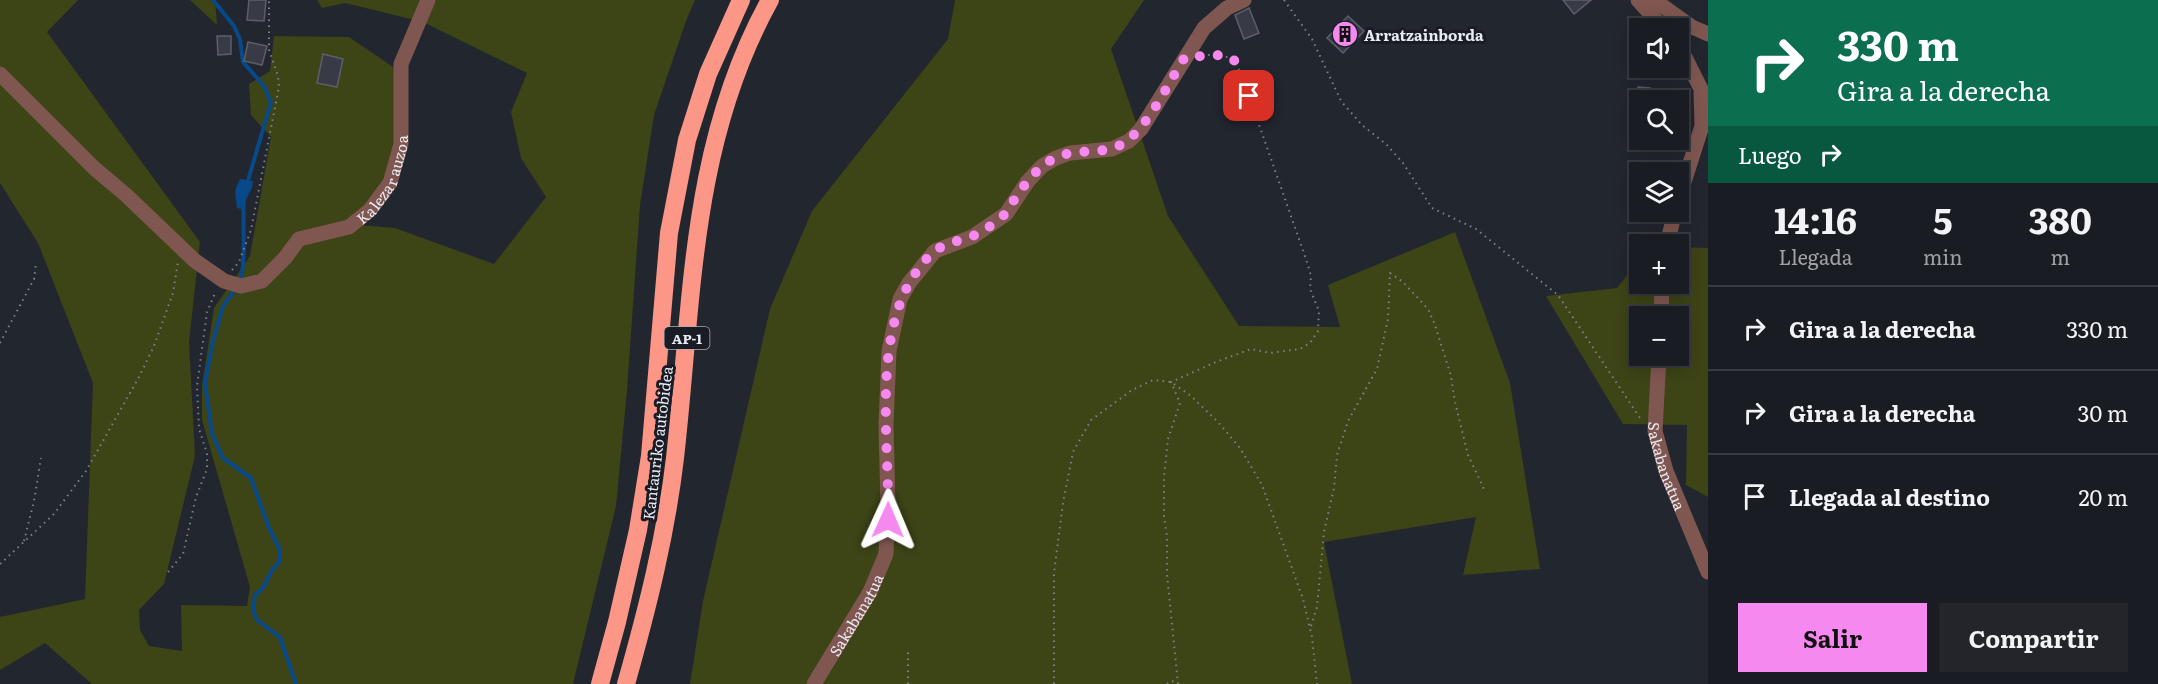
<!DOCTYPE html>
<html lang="es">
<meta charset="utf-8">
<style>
:root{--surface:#1a1c23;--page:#23252b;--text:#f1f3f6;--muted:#9fa1a6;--line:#383a41;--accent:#f589ef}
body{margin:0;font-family:Literata,serif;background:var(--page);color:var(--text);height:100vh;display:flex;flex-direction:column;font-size:22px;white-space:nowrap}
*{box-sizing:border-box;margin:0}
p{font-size:20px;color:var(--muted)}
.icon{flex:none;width:33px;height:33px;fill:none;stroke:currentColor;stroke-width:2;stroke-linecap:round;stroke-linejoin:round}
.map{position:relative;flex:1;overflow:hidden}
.sheet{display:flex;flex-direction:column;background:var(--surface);width:450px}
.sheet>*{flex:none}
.hud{background:#0b6e4f;color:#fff;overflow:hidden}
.buttons{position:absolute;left:1629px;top:18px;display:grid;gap:12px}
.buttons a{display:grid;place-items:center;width:60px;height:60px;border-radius:0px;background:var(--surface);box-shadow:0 3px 15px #0003,0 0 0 2px var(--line);font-size:30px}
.pin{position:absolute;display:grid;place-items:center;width:51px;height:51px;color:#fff;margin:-26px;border-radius:12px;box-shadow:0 3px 9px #0006}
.me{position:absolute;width:66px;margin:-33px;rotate:1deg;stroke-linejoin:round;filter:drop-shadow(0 0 4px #0008)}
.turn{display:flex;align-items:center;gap:21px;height:126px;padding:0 30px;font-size:27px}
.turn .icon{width:78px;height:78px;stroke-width:2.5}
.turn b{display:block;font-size:42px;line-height:51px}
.then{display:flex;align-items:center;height:57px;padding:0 30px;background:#0003;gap:12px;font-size:22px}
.eta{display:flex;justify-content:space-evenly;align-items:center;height:102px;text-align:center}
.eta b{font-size:36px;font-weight:700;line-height:42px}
.button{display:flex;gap:12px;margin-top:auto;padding:12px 30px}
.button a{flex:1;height:69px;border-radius:0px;background:var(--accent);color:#111;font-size:24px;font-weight:700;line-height:69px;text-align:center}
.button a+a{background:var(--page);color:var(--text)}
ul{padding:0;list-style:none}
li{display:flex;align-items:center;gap:18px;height:84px;padding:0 30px;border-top:2px solid var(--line)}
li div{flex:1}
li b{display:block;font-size:22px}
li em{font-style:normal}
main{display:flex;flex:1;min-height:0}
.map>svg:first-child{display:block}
.green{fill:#3d4416;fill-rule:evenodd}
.water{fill:#08498a}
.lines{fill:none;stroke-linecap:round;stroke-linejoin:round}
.stream{stroke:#08498a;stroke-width:4}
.building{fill:#383b45;stroke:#5c5f6b;stroke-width:1.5}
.path{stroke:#7e8189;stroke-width:2;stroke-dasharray:1.5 4.5;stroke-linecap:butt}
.minor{stroke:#7f5750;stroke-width:15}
.highway{stroke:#fc9788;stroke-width:18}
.route{stroke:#f589ef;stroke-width:10;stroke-dasharray:0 18}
.labels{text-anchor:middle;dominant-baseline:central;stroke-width:6;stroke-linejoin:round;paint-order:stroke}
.shield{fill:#191c25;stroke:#abadb4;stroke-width:1.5}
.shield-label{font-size:14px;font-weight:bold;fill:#e9ebf2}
.poi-label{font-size:15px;font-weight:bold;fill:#e9ebf2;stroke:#191c25;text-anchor:start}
.street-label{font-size:15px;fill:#e9ebf2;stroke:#191c25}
</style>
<main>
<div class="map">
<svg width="1708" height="684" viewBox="0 0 1708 684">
<rect width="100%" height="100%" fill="#22262f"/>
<g class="green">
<path d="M0 0H78L47 32 200 242 189 342 195 456 164 584 139 610 140 630 149 646 182 651 181 605 247 606 250 587 202 420V386L214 308 250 256 271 137 251 115 249 84 270 71 274 36 349 37 396 69 397 138 386 182 366 207 346 224 395 228 494 264 546 197 521 158 511 112 527 73 423 22 345 3 322 8 317 0H695L686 21 654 115 640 205 627 390 616 506 573 684H92L45 643 0 670V617L85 599 93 383 38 243 0 183Z"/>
<path d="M190 0H215L217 25Z"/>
<path d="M955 0H1144L1111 49 1168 216 1239 326 1340 327 1328 285 1455 232 1510 383 1540 569 1463 575 1476 517 1324 542 1352 684H690L703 601 770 309 812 211 948 39Z"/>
<path d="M1679 247 1708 248V497L1686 485 1687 425 1623 424 1546 296 1617 288 1639 260 1640 284H1678ZM1640 316H1678V356H1640Z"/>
</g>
<path class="water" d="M240 179 253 181 252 188 241 209 237 208 235 191Z"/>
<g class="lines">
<g class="stream">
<path d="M213 0 234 26 240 39 243 62 264 86 271 102 247 184"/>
<path d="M239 282C247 269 242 219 244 200"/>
<path d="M236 288 223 306 213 341 205 383 212 434 223 458 251 478 269 528 280 550 279 562 272 570 263 588 255 595 253 610 257 620 280 637 296 684"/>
</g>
</g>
<g class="building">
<path d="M249 0H266L264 21 247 20Z"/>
<path d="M1563 0H1591L1574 14Z"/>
<path d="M1249 8 1259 33 1244 39 1235 15Z"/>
<path d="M1348 16 1364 31 1343 53 1327 38Z"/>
<path d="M217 36H231V54L218 55Z"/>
<path d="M248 42 267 46 262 65 244 61Z"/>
<path d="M323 54 343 59 337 87 317 83Z"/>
<path d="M1638 87 1650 88V100H1638Z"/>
</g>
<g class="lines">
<g class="path">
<path d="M1284 0 1312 39 1341 101 1362 125 1386 144 1403 163 1432 208 1476 229 1558 295 1642 421"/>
<path d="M232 270 239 262 251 230 279 87 278 76 269 50V0"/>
<path d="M0 343 34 279 36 263"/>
<path d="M24 541 34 501 41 458"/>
<path d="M0 564 54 514 86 471 139 377 154 346 173 293 178 262"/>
<path d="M168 572 183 554 196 497 207 469V453L199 429 197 386 207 312 216 291"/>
<path d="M1311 626 1317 607 1324 532 1334 488 1337 455 1348 421 1377 369 1388 319 1390 273 1403 282 1428 309 1435 325 1451 376 1455 402 1468 455 1484 489"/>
<path d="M908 684V648"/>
<path d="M1054 684V573L1063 503 1073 452 1091 420 1132 390 1153 380 1171 382 1191 396 1218 422 1240 448 1262 485 1303 599 1312 637 1317 684"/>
<path d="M1167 684 1171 681 1178 682"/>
<path d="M1178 684 1167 574V536L1164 517V477L1168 439 1180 403 1171 382 1216 362 1251 349 1270 353 1300 349 1310 343 1318 331 1319 311 1310 289 1311 276 1306 259 1242 76C1232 55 1228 55 1204 55"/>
</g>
<g class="minor">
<path d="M1638 0 1663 28"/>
<path d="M1654 0 1692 27 1708 34"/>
<path d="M1678 47 1683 53 1701 89 1702 126 1678 201"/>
<path id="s1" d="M0 74 94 168 126 195 194 260 224 281 241 286 262 281 285 258 299 239 349 227 370 210 390 183 401 144V64L428 0"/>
<path d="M1667 244 1675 212"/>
<path d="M1661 316 1662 284"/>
<path id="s2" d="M1659 356 1655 431 1666 471 1708 572"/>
<path id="s3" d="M814 684 870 592 886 554 888 506 886 425 889 351 900 299 909 283 935 251 972 237 1006 214 1028 181 1042 166 1056 158 1070 153 1112 149 1129 141 1141 129 1204 28 1227 8 1244 0"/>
</g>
<g class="highway">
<path d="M600 684 617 622 638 530 650 456 669 233 687 140 708 74 741 0"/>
<path d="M626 684C647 610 666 535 675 458 693 299 690 144 770 0"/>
</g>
</g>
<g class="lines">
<path class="route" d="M888 520C890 444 871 335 917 271 922 264 929 255 936 250 945 244 958 241 970 237 982 233 994 224 1004 215 1008 211 1011 205 1014 200 1025 184 1037 167 1055 158 1073 149 1094 154 1113 148 1144 139 1167 84 1185 57L1224 55 1234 60 1249 96"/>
</g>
<defs>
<g id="building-disc" transform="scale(1.35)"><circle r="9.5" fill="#f589ef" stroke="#191c25"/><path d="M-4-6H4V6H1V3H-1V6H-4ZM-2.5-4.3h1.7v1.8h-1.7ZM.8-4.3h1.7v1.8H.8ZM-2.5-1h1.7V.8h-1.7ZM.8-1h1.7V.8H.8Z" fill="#111"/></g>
</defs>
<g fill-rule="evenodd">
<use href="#building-disc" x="1345" y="34"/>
</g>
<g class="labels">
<rect class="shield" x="664.5" y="327" width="45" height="22" rx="4.5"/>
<g class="shield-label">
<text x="687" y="338">AP-1</text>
</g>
<g class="poi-label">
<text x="1364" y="34">Arratzainborda</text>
</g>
<g class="street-label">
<text stroke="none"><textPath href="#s1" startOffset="513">Kalezar auzoa</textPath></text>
<text transform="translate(657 443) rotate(-83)">Kantauriko autobidea</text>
<text stroke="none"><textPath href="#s2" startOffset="112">Sakabanatua</textPath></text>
<text stroke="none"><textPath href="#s3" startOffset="81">Sakabanatua</textPath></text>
</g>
</g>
</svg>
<div class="buttons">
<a><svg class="icon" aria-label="sound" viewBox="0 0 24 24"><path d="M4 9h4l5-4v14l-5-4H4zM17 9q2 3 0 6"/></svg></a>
<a><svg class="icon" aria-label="search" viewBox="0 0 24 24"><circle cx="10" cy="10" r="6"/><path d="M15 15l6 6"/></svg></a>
<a><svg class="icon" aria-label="layers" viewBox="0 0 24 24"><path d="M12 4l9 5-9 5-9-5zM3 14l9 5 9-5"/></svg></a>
<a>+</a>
<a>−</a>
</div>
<div class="pin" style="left:1249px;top:96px;background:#d93025"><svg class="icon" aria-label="arrive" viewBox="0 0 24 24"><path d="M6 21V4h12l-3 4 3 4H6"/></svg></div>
<svg class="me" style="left:888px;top:520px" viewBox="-20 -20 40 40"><path d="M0-17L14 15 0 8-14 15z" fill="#f589ef" stroke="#fff" stroke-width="4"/></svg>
</div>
<section class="sheet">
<div class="hud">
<div class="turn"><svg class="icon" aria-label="right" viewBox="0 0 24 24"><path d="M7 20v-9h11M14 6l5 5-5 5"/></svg><div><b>330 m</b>Gira a la derecha</div></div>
<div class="then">Luego<svg class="icon" aria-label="right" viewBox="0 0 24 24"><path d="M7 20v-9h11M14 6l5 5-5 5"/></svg></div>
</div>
<div class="eta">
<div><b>14:16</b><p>Llegada</p></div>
<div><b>5</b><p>min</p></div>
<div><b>380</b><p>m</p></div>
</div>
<ul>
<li><svg class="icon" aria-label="right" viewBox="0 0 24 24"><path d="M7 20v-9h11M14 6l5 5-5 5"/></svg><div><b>Gira a la derecha</b></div><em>330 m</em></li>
<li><svg class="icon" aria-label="right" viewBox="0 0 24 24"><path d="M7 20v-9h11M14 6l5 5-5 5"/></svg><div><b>Gira a la derecha</b></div><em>30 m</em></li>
<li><svg class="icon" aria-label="arrive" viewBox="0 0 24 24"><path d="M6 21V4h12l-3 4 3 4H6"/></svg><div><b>Llegada al destino</b></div><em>20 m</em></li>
</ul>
<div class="button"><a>Salir</a><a>Compartir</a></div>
</section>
</main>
